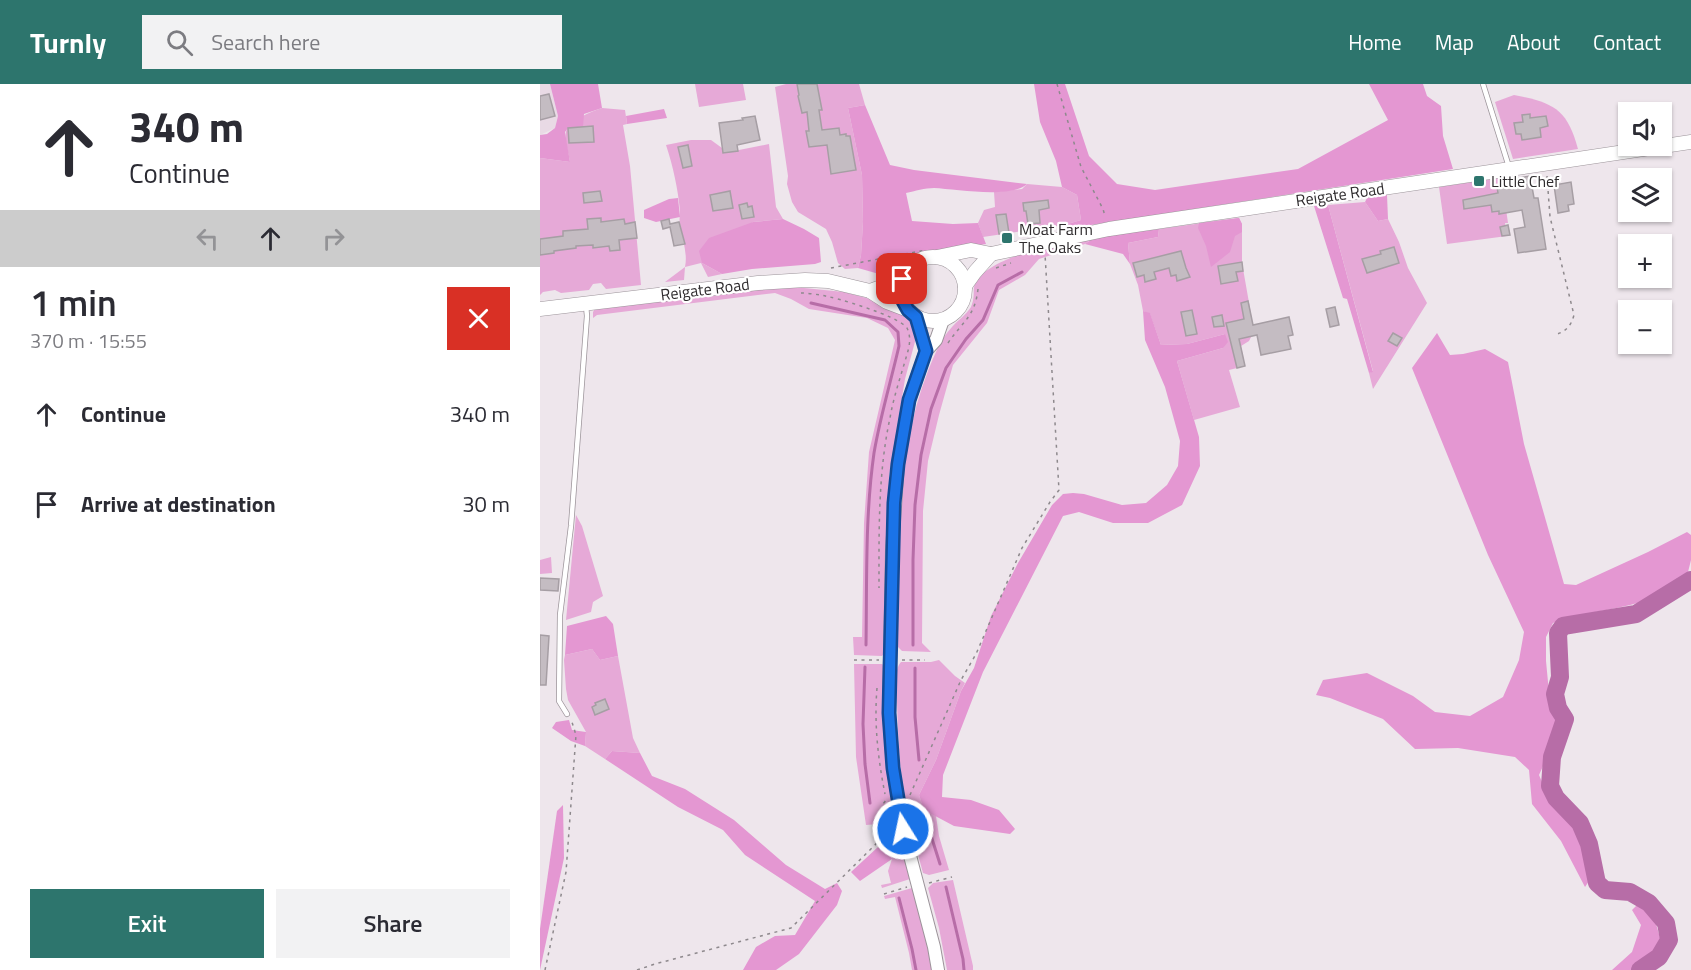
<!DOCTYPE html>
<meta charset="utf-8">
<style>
:root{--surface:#fff;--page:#f2f2f3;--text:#2b2b33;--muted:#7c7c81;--accent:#2d756d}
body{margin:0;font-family:"Titillium Web",sans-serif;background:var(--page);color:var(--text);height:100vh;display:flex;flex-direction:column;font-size:22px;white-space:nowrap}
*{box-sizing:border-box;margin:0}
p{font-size:20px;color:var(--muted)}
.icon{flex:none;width:33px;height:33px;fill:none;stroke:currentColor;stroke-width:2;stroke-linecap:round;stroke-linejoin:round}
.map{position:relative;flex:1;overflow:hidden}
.drawer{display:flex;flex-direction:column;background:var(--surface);width:540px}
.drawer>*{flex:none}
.hud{background:#fff;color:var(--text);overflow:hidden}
.fabs{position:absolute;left:1078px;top:18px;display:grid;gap:12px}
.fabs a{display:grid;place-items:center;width:54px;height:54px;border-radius:0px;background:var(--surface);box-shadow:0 2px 4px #0004;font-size:30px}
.pin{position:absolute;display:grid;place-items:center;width:51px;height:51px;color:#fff;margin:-26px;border-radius:12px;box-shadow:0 3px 9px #0006}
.me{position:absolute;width:66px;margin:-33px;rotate:350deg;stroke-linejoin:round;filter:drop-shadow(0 0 4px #0008)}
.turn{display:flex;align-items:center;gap:21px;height:126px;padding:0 30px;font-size:27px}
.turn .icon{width:78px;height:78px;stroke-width:2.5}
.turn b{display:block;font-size:42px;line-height:51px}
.lanes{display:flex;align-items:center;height:57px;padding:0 30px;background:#0003;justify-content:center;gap:30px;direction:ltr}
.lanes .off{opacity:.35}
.round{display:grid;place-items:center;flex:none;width:63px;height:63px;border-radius:0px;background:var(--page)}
.overview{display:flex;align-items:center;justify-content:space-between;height:102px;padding:0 30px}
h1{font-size:36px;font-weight:600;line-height:45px}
.action{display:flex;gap:12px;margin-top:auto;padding:12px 30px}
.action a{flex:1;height:69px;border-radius:0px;background:var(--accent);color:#fff;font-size:24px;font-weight:600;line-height:69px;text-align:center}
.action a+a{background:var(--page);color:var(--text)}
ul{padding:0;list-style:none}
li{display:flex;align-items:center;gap:18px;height:90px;padding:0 30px}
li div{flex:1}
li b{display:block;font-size:22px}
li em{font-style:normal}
header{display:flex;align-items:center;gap:36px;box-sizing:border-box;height:84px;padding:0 30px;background:var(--accent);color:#fff}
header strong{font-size:28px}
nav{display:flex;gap:33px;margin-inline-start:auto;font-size:21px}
.search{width:420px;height:54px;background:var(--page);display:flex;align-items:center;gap:15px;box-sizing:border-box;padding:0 21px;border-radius:0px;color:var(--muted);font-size:22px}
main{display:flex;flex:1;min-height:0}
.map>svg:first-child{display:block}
.built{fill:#e9dae5}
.green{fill:#e6a9d7}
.forest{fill:#e497d2}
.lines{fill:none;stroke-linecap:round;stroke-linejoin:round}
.stream{stroke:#b76da7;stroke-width:3}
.river{stroke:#b76da7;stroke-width:18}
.building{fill:#c4bcc2;stroke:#a69ea4;stroke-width:1.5}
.lane-casing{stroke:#9c949a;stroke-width:6}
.secondary-casing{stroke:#9c949a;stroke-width:14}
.primary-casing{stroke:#9c949a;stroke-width:15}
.path{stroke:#8e898d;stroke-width:1.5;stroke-dasharray:3 4.5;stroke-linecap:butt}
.lane{stroke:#fff;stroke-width:4.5}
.secondary{stroke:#fff;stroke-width:12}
.primary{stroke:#fff;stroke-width:14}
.route-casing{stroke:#114b97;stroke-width:15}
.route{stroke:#1a73e8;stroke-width:10}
.poi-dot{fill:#2d756d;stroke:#fff;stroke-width:2}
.labels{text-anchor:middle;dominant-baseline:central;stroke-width:4.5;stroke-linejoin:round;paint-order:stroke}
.poi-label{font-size:16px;fill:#2f2c2e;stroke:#fff;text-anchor:start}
.street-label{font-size:16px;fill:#2f2c2e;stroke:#fff}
</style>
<header>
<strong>Turnly</strong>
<div class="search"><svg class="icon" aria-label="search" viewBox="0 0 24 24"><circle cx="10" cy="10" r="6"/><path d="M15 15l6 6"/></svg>Search here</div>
<nav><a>Home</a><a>Map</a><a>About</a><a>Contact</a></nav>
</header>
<main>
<section class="drawer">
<div class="hud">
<div class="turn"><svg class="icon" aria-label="ahead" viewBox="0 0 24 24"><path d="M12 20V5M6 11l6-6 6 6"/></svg><div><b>340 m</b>Continue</div></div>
<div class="lanes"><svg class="icon off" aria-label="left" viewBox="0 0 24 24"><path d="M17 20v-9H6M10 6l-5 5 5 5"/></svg><svg class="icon" aria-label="ahead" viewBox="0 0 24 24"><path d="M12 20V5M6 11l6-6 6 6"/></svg><svg class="icon off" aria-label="right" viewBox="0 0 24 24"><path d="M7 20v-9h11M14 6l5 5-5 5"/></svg></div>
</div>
<div class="overview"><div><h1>1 min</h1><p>370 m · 15:55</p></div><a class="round" style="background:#d93025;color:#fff"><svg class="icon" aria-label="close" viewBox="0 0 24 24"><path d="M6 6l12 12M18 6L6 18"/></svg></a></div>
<ul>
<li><svg class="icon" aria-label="ahead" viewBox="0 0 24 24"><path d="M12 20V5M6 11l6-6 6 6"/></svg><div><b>Continue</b></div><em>340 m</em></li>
<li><svg class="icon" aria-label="arrive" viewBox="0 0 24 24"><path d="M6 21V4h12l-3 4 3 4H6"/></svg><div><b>Arrive at destination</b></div><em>30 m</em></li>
</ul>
<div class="action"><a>Exit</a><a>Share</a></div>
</section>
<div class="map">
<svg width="1151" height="886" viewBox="0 0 1151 886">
<rect width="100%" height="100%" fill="#eee6ec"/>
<path class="built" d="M0 0H10L18 32 15 44 0 51Z"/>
<g class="green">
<path d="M155 0H203L206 16 159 23Z"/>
<path d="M246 0H319L325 21 308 24 322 91 323 138 321 171 318 184 305 185 298 179 292 158 286 145 258 128 252 118 247 100 248 92 235 3Z"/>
<path d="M974 11C1014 19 1027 25 1038 65L973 75 955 18Z"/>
<path d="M62 24 85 26 87 40 83 41 90 82 101 201 66 205 61 199 53 200 49 206 21 209 15 206 3 208 0 211V74L30 78C29 71 24 55 26 48 28 37 52 27 62 24Z"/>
<path d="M151 56H171L182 64 184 69 229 60 236 123 243 135 213 138 162 179 182 190 168 193 161 179 145 183 144 196 125 198 145 183C148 169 142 155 140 141 139 136 140 131 140 127 138 105 133 82 126 61Z"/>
<path d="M965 93 967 102 957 104 960 118H965L968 139H965L967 152 907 160 899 103Z"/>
<path d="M487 100 522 103 537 111 541 136 524 141 443 153 438 139 444 126 455 123 454 108 482 105Z"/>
<path d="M825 118 838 137 848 135 859 158 868 184 887 219 833 305 829 289 833 287 788 121Z"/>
<path d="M699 134 702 140V179L714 247 709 257 701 262 705 282 689 286 700 323 654 336 637 277 683 264 685 250 647 260 621 261 610 230 603 227 598 201 590 180 588 159 618 153 619 145Z"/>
<path d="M555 153 545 160 499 175 485 191 459 206 447 239 413 281 399 331 388 377 383 427 382 559 391 568 362 567 358 563C359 471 354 373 388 287 394 272 401 254 412 243 418 236 426 231 431 223 438 207 427 201 446 187 473 167 522 160 555 153Z"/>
<path d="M244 202 304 208 330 215 368 234 374 245 376 254 365 295 349 392 345 568 342 572 314 571 313 553H322L324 439 329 368 355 256 348 244 327 234 269 225 251 215 235 209 57 231 53 234V228L55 225Z"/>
<path d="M36 431 42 442 63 512 53 518 51 528 26 536Z"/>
<path d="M11 473 12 489 0 490V476Z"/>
<path d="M52 565 60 576 78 572 93 654 100 669 72 667 65 675 45 662 46 648 28 616 26 605 24 576 25 571Z"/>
<path d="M399 576 415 592 425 599 421 607 396 676 379 711 384 725 396 732 399 752 409 786 389 791 383 789C376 763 369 738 364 712 359 681 358 649 357 618 357 606 353 587 361 578H391Z"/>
<path d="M314 580H342L346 583C346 623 345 664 350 704 354 735 363 765 370 795L342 804 341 801 351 799 348 787 352 775 350 764 351 758 349 755 342 754 338 740 326 741 316 673Z"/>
<path d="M413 796 433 882V886H407L399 844 388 804 393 799Z"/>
<path d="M372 804 376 807 395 886H372L369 869 355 813 345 815 344 812Z"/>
</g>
<g class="forest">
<path d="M10 0H58L62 24 44 30 43 43 28 44 25 48 30 78 0 74V51L7 50 15 44 18 32Z"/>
<path d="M494 0H525L549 72 577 100 615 106 758 85 848 36 829 0H883L887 12 901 22 903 52 913 85 525 145 524 141 541 136 537 111 522 103 516 77 500 38Z"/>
<path d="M325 21 350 81 374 86 487 100C471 115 415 105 394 104 385 104 375 107 366 109L372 137 413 140 438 139 446 160 378 171 352 188 339 190 318 184 321 171 323 138 322 91 308 24Z"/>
<path d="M124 25 127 34 87 40 86 32Z"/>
<path d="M847 111 848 135 838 137 825 118 827 114Z"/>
<path d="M138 114 140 133 116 138 104 134V126L129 115Z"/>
<path d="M788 121 833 288 829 289 807 215 803 214 774 122Z"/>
<path d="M699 134 702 140V148L695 152 690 168 671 183 666 162 658 144 659 139Z"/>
<path d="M243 135 264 145 279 154 281 178 275 180 212 185 182 190 162 179 159 167 169 154 213 138Z"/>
<path d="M619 145 618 153 588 159 590 180 583 170 545 160 555 153Z"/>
<path d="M603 227 610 229 621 261 647 260 685 250 688 258 683 264 637 277 659 353 660 382 642 421 608 439H573L539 428 523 432 443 588 403 691 402 713 431 716 459 726 475 745 470 750 414 742 384 726 379 711 396 676 421 607 434 584 451 532 478 479 512 421 523 410 533 409 544 410 582 421 606 419 627 401 638 382 640 357 625 303 605 256Z"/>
<path d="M897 249 910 271 923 270 945 265 968 278 984 360 1024 500 1036 501 1108 468 1147 448 1151 451V476L1147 492C1132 501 1117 512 1101 518 1072 527 1041 528 1013 539L1006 553V577L1010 619 1016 633 1013 660 999 691 1008 712 1039 747 1051 794 1045 803 1021 757 992 720 989 686 975 673 918 664 875 665 843 635 790 614 776 611 783 596 827 589 873 612 895 628 930 632 963 613 979 576 984 548 948 471 872 284Z"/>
<path d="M66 532 73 540 78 572 60 576 52 565 25 571 27 542Z"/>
<path d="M29 636 32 646 46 648 45 662 31 657 12 644 16 638Z"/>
<path d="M72 667 100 669 112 692 145 705 194 736 246 781 285 805 297 799 302 807 297 821 259 870 236 886H203L216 863 235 852 255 851 275 817 205 771 183 746 138 723 65 675Z"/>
<path d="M23 721 24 774 0 886V845L17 727Z"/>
<path d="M338 763 341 765 349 764 352 775 320 797 311 788Z"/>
<path d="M1097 821 1114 833 1121 857 1109 875 1092 886H1072L1092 868 1101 841 1092 826Z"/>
</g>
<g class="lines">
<g class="stream">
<path d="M271 219 345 236 358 248 359 262C351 297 340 333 334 369 325 432 327 497 326 561"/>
<path d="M373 561V476L375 421 381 371 391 325 406 284 426 255 443 236 458 201 482 188"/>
<path d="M325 583 323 640 325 680 330 719"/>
<path d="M375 584V633L379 676"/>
<path d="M387 739 400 780"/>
<path d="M406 803 423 875 424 886"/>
<path d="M359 814 372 865 376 886"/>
</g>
<path class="river" d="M1100 886 1119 873 1129 856 1126 839 1109 819 1090 808 1065 806 1057 799 1049 760 1040 739 1016 714 1010 702 1012 673 1025 635 1018 624 1015 610 1020 593 1018 549 1023 542 1096 530 1151 496"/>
</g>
<g class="building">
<path d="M257 0H277L282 26H279L282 46 299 44 300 51 306 50V52H310L316 86 291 90 287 61 269 63 266 47H269L267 28 262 29 258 12 259 11Z"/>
<path d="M9 10 15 32 0 36V12Z"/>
<path d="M990 30V34L1006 32 1008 42 1000 44 1001 53 982 56 981 50H976L974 39 983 38 982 31Z"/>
<path d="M215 32 220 56 197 61 198 67 183 69 179 39 203 36 202 34Z"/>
<path d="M53 42 54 58 29 59 28 44Z"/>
<path d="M148 61 152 82 143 84 138 63Z"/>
<path d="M990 92 994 114H998L1006 165 978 169 974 145 985 143 982 126 959 130V127L952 128 951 121 924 125 923 116 958 109 957 103 967 102 966 96Z"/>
<path d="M1031 98 1034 120 1028 121 1029 127 1018 129 1014 101Z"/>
<path d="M60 107 62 117 44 119 43 109Z"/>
<path d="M190 107 193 124 173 127 170 111Z"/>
<path d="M508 116 509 124 499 126 500 139 488 140 486 127H484L483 119Z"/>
<path d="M207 119 208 123 212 122 214 133 202 135 199 121Z"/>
<path d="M466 130 469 149 459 150 456 131Z"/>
<path d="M61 134V138L84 135 85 140 95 138 97 154 79 156 80 166 70 167 69 162 53 164V161L36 162V164L14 167V169L0 171V155L23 152V147L48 145 47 135Z"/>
<path d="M129 135 130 140 139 138 145 160 134 162 130 143 123 145 121 137Z"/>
<path d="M968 141 970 151 962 152 960 143Z"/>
<path d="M854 163 859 179 827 189 822 175 841 170 840 167Z"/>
<path d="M641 167 646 184 650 193 637 197 636 191 631 192 629 184 614 188 616 195 605 198 604 191 597 193 593 179Z"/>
<path d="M702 178 703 187 696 188 698 197 681 200 678 182Z"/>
<path d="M708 217 713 241 749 233 753 251 748 252 751 265 721 271 717 251 699 255 705 282 697 284 686 239 704 235 701 219Z"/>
<path d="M795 223 799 241 790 243 786 225Z"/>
<path d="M652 226 657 250 646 252 641 228Z"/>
<path d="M682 231 684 242 674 243 672 233Z"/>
<path d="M853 249 862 254 857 262 848 257Z"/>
<path d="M0 494 19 495 18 507 0 506Z"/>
<path d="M0 551 9 552 6 601H0Z"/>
<path d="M65 615 69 625 55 631 52 623 56 621 55 619Z"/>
</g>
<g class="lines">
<g class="lane-casing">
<g id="lane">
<path d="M943 0 969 83"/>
<path d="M27 630 19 617 20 531 31 442 47 232 46 222"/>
</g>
</g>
<g class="secondary-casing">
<g id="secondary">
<path d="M377 233 386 267"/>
<path d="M398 886 394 863 363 745 353 684 349 629 352 466 358 379 369 316 386 267 396 256 403 236"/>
</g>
</g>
<g class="primary-casing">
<g id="primary">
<circle cx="393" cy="205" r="32"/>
<path d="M397 173 431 166 451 170 569 145 1151 58"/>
<path d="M425 202 435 188 451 170"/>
<path d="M330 207 362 195"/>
<path d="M0 225 218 199 265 196 288 197 330 207 347 218 368 226"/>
</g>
</g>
<g class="path">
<path d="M517 0 541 83 563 125 565 132"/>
<path d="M1007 92 1010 133 1034 231C1031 242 1026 248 1014 251"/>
<path d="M343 175 345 188"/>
<path d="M291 184 386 166"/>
<path d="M456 184 471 179"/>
<path d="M261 209C267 209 274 210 280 211 295 213 359 232 367 244 370 250 370 256 369 263 363 286 354 310 350 334 338 389 339 447 339 504"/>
<path d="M408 259C422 238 435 233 438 205"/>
<path d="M314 576H339"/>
<path d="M362 576H385"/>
<path d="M337 604C334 640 338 675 345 710"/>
<path d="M370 711 421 596 436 570 482 464 510 418 519 406 505 170"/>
<path d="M389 799 412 793"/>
<path d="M344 810 367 803"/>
<path d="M5 886 26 788 36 651 31 635"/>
<path d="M97 886 115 880 251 844 342 754 343 720 346 716"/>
</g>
<use href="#lane" class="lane"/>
<use href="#secondary" class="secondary"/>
<use href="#primary" class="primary"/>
</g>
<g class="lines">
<g class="route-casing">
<path id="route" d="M362 195 361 206 363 217 368 226 376 233 386 267 369 316 358 380 354 419 349 629 353 684 363 745"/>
</g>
<use href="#route" class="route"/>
</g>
<g class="poi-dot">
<rect x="933" y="91" width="12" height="12" rx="3"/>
<rect x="461" y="148" width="12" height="12" rx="3"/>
</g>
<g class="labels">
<g class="poi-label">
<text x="951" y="97">Little Chef</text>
<text x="479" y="145">Moat Farm<tspan x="479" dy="18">The Oaks</tspan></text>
</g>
<g class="street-label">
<text transform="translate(800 110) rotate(-8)">Reigate Road</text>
<text transform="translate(165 205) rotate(-7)">Reigate Road</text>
</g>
</g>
</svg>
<div class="fabs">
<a><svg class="icon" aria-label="sound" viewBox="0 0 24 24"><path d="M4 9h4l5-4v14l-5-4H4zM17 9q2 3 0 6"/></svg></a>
<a><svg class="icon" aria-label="layers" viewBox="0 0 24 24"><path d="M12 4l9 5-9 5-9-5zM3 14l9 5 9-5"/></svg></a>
<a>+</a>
<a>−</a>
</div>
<div class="pin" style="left:362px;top:195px;background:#d93025"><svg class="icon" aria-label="arrive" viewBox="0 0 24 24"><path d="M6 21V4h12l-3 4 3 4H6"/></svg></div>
<svg class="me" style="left:363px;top:745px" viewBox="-20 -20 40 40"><circle r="17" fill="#1a73e8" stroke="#fff" stroke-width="3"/><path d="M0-11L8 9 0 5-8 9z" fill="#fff"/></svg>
</div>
</main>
